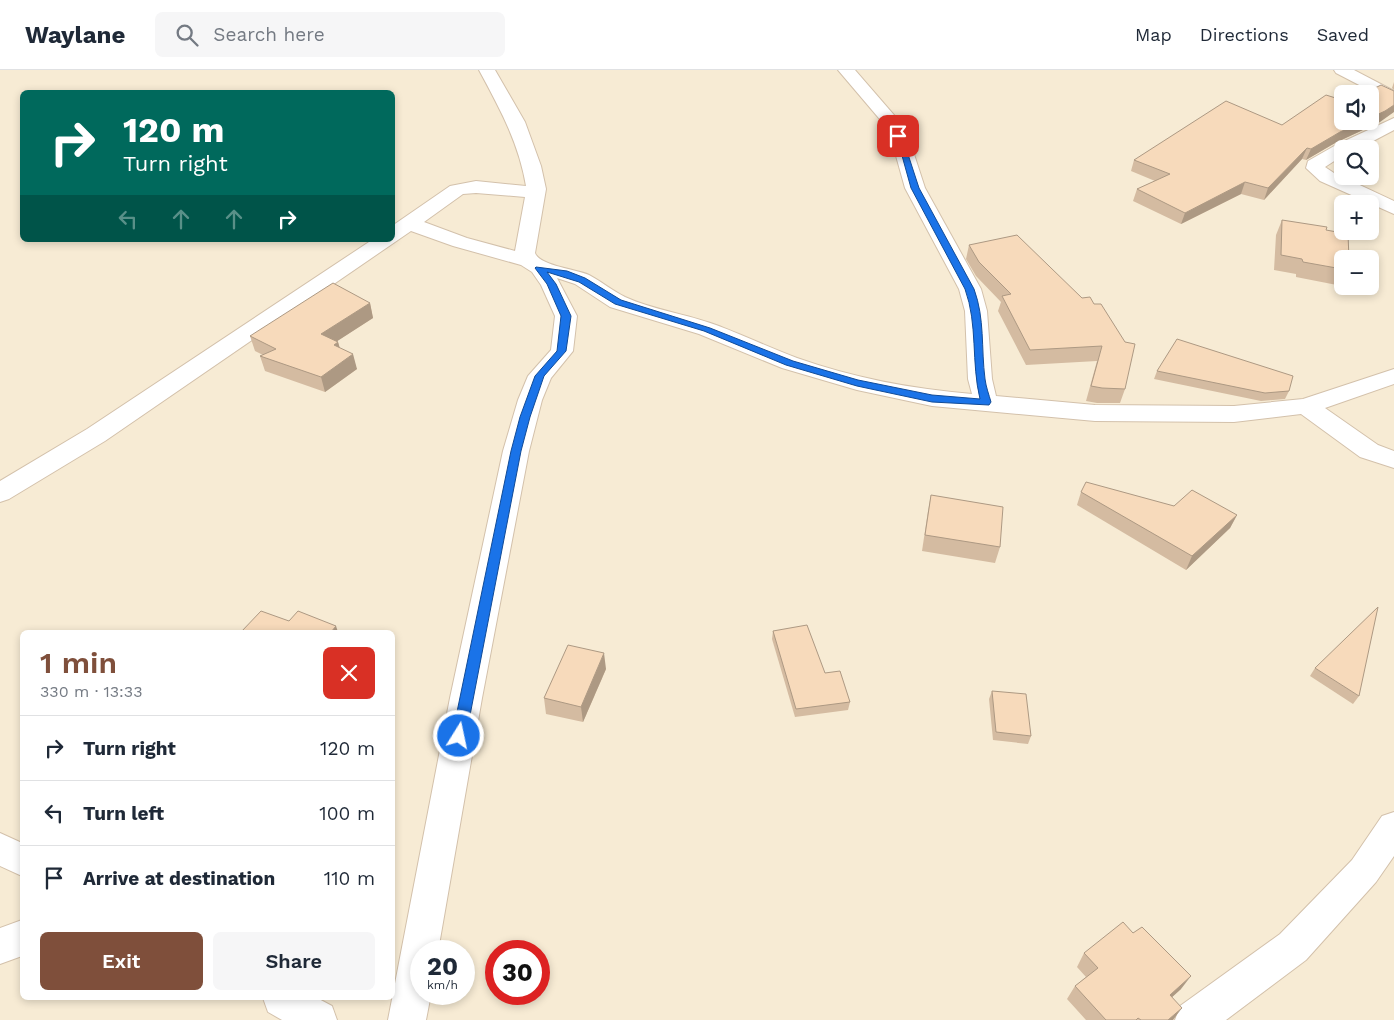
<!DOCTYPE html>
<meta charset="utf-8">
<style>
:root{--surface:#fff;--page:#f6f6f7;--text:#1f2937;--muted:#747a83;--line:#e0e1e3;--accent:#7f4f3b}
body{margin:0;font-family:"Work Sans",sans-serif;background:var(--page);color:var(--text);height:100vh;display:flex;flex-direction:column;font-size:19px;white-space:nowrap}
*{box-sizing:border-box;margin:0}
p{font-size:16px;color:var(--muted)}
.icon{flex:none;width:28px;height:28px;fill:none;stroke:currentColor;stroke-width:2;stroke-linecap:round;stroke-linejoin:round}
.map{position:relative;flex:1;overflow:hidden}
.side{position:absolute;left:20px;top:560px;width:375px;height:370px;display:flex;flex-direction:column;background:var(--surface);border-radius:8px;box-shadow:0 2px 8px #0003}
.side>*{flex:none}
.hud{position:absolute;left:20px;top:20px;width:375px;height:152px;border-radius:8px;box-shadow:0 2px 8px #0003;background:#00695c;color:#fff;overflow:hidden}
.buttons{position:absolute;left:1334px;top:15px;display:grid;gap:10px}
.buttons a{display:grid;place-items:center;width:45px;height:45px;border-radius:8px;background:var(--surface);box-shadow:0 2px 8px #0003;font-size:25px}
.speed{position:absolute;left:410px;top:870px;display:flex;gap:10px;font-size:25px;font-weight:700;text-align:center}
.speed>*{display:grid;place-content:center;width:65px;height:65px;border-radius:50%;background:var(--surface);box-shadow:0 2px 8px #0003;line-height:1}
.speed small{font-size:12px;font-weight:400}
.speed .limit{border:8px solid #d22;background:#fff;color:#111}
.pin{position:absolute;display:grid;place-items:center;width:42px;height:42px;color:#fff;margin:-21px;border-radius:10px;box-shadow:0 2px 8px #0006}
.me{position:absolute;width:55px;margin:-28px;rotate:10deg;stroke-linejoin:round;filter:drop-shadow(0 0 4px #0008)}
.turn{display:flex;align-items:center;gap:18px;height:105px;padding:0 20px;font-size:22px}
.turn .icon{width:65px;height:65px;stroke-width:2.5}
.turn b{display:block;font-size:35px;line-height:42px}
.lanes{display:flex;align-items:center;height:48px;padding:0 20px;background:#0003;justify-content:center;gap:25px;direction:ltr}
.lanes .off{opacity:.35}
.round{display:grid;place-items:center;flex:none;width:52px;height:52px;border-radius:8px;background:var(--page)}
.head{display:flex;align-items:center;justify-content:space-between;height:85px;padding:0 20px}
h1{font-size:30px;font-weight:600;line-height:38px;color:var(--accent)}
.cta{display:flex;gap:10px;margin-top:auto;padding:10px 20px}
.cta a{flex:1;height:58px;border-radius:8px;background:var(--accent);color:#fff;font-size:20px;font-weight:600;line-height:58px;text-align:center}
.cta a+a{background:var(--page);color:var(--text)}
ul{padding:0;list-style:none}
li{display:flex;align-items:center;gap:15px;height:65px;padding:0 20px;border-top:1px solid var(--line)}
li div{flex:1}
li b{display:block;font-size:19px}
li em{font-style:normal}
header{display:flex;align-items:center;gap:30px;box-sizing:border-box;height:70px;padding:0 25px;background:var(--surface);border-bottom:1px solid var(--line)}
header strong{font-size:24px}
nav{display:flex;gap:28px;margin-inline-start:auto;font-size:18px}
.search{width:350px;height:45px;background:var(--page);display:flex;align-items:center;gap:12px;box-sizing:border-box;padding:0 18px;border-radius:8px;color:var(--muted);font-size:19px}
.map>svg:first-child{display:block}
.residential{fill:#f7ebd4;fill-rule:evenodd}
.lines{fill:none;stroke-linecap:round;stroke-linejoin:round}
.street-casing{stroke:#d3c1ab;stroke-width:2}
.street{fill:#fff;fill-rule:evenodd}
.wall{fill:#d4bba1}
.shaded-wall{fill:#ad9983}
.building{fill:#f7dabb;stroke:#ad9983}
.route{fill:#1a73e8;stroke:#114b97}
</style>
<header>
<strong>Waylane</strong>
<div class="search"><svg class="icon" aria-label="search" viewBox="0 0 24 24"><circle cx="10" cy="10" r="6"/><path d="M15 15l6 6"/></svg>Search here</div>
<nav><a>Map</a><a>Directions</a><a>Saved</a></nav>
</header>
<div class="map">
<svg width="1394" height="950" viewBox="0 0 1394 950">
<rect width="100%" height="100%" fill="#fef8e7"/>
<path class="residential" d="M0 0H1394V950H0ZM22 22H392V170H22ZM1342 24H1370V51H1342ZM1342 79H1370V106H1342ZM1342 134H1370V161H1342ZM1342 189H1370V216H1342ZM22 562H392V928H22ZM421 881H464V924H421ZM496 881H539V924H496Z"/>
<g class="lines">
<g class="street-casing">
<g id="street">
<path d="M479 0H495L525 52 541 96 546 119 535 183C540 196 576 199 589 205 602 212 613 221 625 227 653 240 687 244 716 255 743 265 770 278 797 288 853 308 913 319 972 324L968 309 965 241 959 219 905 118 893 75 883 53 838 0H855L900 52 911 75 925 118 981 219 987 241 992 309 996 326 1095 335 1234 336 1303 329 1394 299V314L1325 338 1378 375 1394 381V398L1360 387 1301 344 1234 352 1095 351 932 336 857 320 782 298 699 264 610 237 575 214 557 208 577 246 573 281 551 308 542 330 529 381 482 628 438 881H421V924H431L426 950H388L450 628 503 381 518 330 528 306 551 280 555 246 541 215 532 202 521 195 453 176 411 161 105 371 9 429 0 432V411L87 359 372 170H392V156L450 116 476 111 526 116C519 73 499 37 479 0ZM476 123 525 127 515 181 467 168 424 152 463 124Z"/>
<path d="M1334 0H1354L1394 21V33L1336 3Z"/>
<path d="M1394 48V60L1358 79H1342V86L1325 97 1334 103 1394 131V144L1320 111 1306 98 1308 91 1336 75Z"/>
<path d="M1394 742V786L1376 812 1306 890 1226 950H1175L1180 936 1280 864 1352 790 1382 746Z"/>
<path d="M0 763 22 773V806L0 796Z"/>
<path d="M22 850V886L0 894V858Z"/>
<path d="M263 928H317L332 936 337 950H282L268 942Z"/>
</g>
</g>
<use href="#street" class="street"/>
</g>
<g class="wall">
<path d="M1394 12V20L1392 18Z"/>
<path d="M1380 52 1335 73 1306 90 1302 89 1264 130 1241 124 1181 154 1133 131 1137 119 1155 111 1131 101 1134 90 1282 55Z"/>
<path d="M1282 150 1326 160 1342 189V216L1296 207V204L1274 200 1276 165Z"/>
<path d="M969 175 1082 228 1125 319 1120 333H1097L1086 331 1097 291 1026 295 998 241 1001 232 976 206 966 189Z"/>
<path d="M370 233 373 248 337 271 338 272 340 278 357 299 325 322 265 301 260 286 263 285 255 281 250 266Z"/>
<path d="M1157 301 1289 321 1285 329 1261 331 1154 309Z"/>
<path d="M1081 422 1174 436 1237 445 1230 458 1186 500 1077 435Z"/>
<path d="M931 425 1000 477 995 493 922 481 928 441Z"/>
<path d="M773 561 825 603 850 632 848 640 795 647 772 569Z"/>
<path d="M1315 598 1359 626 1353 634 1310 606Z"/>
<path d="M606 599 583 652 546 644 544 628Z"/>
<path d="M992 621 1031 666 1028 674 993 670 989 629Z"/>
<path d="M1084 883 1181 919 1172 927 1173 950H1086L1067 929 1075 916 1086 907 1077 897Z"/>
</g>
<g class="shaded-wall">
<path d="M1394 35V42L1380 52 1335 73 1306 90 1311 79 1340 62 1364 51H1370V48Z"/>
<path d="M1307 78 1302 89 1264 130 1268 118Z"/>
<path d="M1245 112 1241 124 1181 154 1185 143Z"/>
<path d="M370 233 373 248 325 279 321 264Z"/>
<path d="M338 272 342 287 334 275Z"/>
<path d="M353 284 357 299 325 322 321 307Z"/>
<path d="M1237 445 1230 458 1186 500 1192 486Z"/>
<path d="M336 556 338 562H331Z"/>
<path d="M604 583 606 599 583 652 581 637Z"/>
<path d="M1191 906 1181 919 1160 938 1170 925Z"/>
<path d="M1182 938 1173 950H1168Z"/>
</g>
<g class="building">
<path d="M1381 15 1394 21V35L1385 41 1370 48V24H1363Z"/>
<path d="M1326 25 1342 30V51H1364L1340 62 1311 79 1307 78 1268 118 1245 112 1185 143 1137 119 1170 104 1134 90 1226 31 1282 55Z"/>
<path d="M1282 150 1327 157 1326 160 1348 164 1349 189H1342V199L1303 192 1302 189 1281 185Z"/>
<path d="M1017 165 1082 228 1090 227 1094 234H1101L1125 272 1135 274 1125 319 1102 318 1091 316 1102 276 1030 280 1002 226 1011 224 979 192 969 175Z"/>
<path d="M333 213 370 233 321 264 338 272 334 275 353 284 321 307 260 286 276 279 250 266Z"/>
<path d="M1177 269 1293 306 1289 321 1265 323 1157 301Z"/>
<path d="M1086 412 1174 436 1192 420 1237 445 1192 486 1081 422Z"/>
<path d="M931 425 1003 437 1000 477 925 465Z"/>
<path d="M1378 537 1359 626 1315 598Z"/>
<path d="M261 541 289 551 298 541 336 556 331 562H241Z"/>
<path d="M807 555 825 603 840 601 850 632 796 639 773 561Z"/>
<path d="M568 575 604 583 581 637 544 628Z"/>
<path d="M992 621 1026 624 1031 666 996 662Z"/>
<path d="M1123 852 1133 863 1142 857 1191 906 1170 925 1182 938 1168 950H1141L1138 948 1136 950H1106L1075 916 1098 898 1084 883Z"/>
</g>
<path class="route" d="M896 64 902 66 919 118 974 219C985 249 981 278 985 309 986 317 989 325 991 332L989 335 932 332 857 316 786 295 704 261 615 234 579 212 547 202 556 214 571 246 566 281 544 306 530 347 521 381 466 666 464 669 459 671 454 669 452 666 511 381 520 347 535 306 557 281 561 246 547 214 535 198 536 197 567 201 585 208 621 230 710 258 793 291 858 310 932 325 980 329C971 292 978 255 965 219L911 118Z"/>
</svg>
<div class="buttons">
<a><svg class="icon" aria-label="sound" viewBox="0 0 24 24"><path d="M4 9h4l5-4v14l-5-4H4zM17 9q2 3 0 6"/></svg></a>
<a><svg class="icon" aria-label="search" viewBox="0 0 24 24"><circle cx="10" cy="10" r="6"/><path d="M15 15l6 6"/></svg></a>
<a>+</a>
<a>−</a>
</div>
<div class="speed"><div>20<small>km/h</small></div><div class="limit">30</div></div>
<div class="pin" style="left:898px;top:66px;background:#d93025"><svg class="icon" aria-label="arrive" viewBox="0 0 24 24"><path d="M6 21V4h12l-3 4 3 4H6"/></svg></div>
<svg class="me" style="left:459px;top:666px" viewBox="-20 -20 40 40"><circle r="17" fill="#1a73e8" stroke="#fff" stroke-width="3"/><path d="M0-11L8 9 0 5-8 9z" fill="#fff"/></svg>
<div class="hud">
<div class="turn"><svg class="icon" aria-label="right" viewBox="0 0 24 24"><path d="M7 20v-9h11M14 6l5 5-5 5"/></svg><div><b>120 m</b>Turn right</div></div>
<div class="lanes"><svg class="icon off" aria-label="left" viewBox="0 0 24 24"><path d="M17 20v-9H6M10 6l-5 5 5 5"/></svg><svg class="icon off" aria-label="ahead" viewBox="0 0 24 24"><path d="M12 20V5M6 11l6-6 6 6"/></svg><svg class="icon off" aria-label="ahead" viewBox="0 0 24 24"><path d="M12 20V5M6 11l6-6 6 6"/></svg><svg class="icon" aria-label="right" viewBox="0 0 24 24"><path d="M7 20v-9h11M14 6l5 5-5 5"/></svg></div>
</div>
<section class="side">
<div class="head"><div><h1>1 min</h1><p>330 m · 13:33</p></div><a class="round" style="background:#d93025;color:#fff"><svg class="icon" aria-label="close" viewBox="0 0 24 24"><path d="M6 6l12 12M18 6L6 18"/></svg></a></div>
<ul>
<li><svg class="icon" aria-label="right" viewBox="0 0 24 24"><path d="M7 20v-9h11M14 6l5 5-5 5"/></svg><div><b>Turn right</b></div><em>120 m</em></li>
<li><svg class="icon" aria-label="left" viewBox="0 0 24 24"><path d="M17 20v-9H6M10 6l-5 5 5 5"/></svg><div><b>Turn left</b></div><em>100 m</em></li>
<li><svg class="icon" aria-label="arrive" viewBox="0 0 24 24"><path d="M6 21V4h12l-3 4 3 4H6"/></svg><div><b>Arrive at destination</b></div><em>110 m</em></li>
</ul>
<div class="cta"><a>Exit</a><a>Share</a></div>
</section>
</div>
